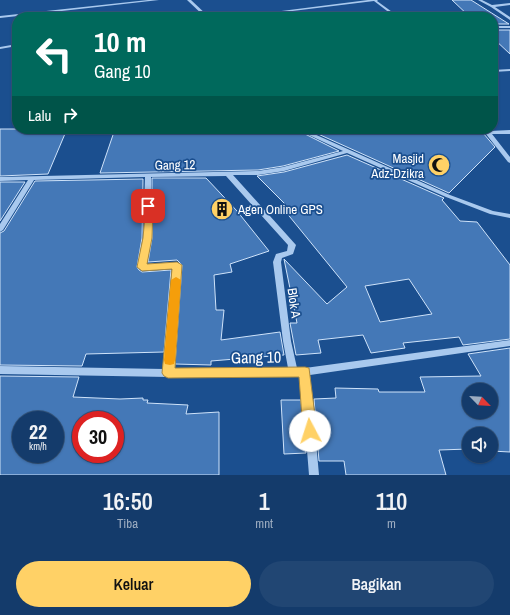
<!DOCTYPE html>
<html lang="id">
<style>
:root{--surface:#143b6b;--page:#214673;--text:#f1f3f6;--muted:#9dadc1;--line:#33557e;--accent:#ffd166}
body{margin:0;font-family:"Archivo Narrow",sans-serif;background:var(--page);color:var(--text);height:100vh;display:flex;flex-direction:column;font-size:15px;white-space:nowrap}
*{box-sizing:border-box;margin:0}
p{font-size:13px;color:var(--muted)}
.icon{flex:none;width:22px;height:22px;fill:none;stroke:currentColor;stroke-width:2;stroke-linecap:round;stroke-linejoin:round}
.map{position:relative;height:475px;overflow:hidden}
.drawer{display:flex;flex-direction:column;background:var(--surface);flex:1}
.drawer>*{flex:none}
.top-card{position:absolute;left:12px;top:12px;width:486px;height:122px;border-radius:16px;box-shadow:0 1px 3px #0004,0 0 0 1px var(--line);background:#00695c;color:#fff;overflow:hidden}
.needle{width:26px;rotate:115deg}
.controls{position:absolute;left:462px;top:383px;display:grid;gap:8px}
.controls a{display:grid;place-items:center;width:36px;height:36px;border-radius:50%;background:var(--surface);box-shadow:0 1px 3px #0004,0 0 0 1px var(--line);font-size:20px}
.speed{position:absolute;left:12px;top:411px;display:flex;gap:8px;font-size:20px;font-weight:700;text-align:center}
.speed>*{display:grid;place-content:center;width:52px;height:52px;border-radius:50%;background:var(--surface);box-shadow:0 1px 3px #0004,0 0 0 1px var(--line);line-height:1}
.speed small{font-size:10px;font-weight:400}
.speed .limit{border:6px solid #d22;background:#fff;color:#111}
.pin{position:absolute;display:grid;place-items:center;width:34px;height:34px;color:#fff;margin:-17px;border-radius:8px;box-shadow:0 2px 6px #0006}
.me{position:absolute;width:44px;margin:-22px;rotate:355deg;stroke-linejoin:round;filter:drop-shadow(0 0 3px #0008)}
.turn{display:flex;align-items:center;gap:14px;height:84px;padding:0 16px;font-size:18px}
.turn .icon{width:52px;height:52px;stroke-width:2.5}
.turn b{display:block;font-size:28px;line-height:34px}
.then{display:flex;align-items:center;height:38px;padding:0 16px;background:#0003;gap:8px;font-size:15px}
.eta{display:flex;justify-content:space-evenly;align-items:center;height:68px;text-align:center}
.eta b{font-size:24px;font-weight:600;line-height:28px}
.primary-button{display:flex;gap:8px;margin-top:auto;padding:8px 16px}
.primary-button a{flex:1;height:46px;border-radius:24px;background:var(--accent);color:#111;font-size:16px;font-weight:600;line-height:46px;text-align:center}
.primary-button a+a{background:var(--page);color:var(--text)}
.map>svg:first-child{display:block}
.building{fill:#4478b7;stroke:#cfe3fa;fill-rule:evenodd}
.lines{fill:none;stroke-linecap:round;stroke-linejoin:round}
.minor{fill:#a9c9ee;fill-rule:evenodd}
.route{fill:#ffd166;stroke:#a68842}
.slow{fill:#f59e0b}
.labels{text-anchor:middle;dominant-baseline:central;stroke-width:3.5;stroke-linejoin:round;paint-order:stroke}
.poi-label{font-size:13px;fill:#fff;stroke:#1b4f8f;text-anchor:end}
.street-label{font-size:13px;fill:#fff;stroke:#1b4f8f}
.near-street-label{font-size:16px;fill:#fff;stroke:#1b4f8f}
</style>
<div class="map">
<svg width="510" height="475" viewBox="0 0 510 475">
<rect width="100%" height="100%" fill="#1b4f8f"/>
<g class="building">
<path d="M452 0H471L509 24H493V17H470Z"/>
<path d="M493 30H510V54L493 38Z"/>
<path d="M0 129H67L48 174 0 176Z"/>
<path d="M115 129H295L339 151 283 166 258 170 100 173Z"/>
<path d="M307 129H459L463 133H483L495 147 449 193Z"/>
<path d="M347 155 444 198 442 200 460 221 477 222 510 265V339L463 345 459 337 403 343 405 348 371 353 363 335 318 340 321 353 296 355 290 323H297L284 259 327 304 347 287 281 206 285 204 257 176 284 172ZM409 279 432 314 380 322 365 286Z"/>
<path d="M152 178H206L237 211 269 251 230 264 232 272 214 275 216 310H224L221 340 280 332 284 355 211 361V365L175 364 182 265 177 260 148 262 152 238Z"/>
<path d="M143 179 142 238 137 267 139 270 142 272 171 270 164 352 86 354 82 366 0 365V233L4 231 35 181Z"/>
<path d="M0 182H25L0 221Z"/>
<path d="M510 348V452L491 451V434H469V449L439 450 446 475H346L344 461H319L314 399 336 398 335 388 378 389 379 392H425L420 377 481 376 468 354ZM469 390H491V412H469Z"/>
<path d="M0 376 79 377 73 397 120 399 143 398V400H148L147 403 188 405 186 414 219 412V475H0ZM21 420H55V454H21ZM81 420H115V454H81Z"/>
<path d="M281 400H301L306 453 284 454Z"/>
</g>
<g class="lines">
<g class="minor">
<path d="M148 0H159L0 18V16Z"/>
<path d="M187 0H191L209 17H205Z"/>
<path d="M368 0H378L377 1 399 17H395L374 1 244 17H234Z"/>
<path d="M478 0H482L492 5 510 3V5L495 7 510 17V20L491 7Z"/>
<rect x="493" y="26" width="17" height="2"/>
<path d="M17 44V46L0 49V47Z"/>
<path d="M510 69V71L493 72V70Z"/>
<path d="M296 129H303L450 195 493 211 510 214V218L490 214 446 197 347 153 284 171 258 175H233L296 245 293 254 282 258 281 262 291 341 297 368H305L510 340V346L310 375 319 475H309L301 376 168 377 0 374V366L164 369 173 268 142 270 139 269 138 267 143 238 145 177 34 180 3 230 0 232V224L28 180 0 181V177L258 171 283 167 343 151ZM226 176 288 245 287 251 276 254 273 262 283 341 288 368 173 369 181 265 177 262 146 264 151 238V177Z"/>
<path d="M482 129H488L490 131 510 130V134H492L510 157V163L508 162Z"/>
</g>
</g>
<path class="route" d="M146 204H148L153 206 152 238 147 264 177 262 182 265 175 368 305 367 309 368 317 431 315 435 310 437 305 435 303 431 299 377 168 378 164 376 162 373 172 269 142 271 137 267 143 238Z"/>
<path class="slow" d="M176 277 181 280 175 360 174 364 170 365 165 364 164 360 171 280Z"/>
<defs>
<g id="mosque-disc" transform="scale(1.15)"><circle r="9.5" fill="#ffd166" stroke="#1b4f8f"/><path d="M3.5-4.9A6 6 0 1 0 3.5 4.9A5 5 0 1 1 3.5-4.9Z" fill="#111"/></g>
<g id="building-disc" transform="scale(1.15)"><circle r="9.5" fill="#ffd166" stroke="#1b4f8f"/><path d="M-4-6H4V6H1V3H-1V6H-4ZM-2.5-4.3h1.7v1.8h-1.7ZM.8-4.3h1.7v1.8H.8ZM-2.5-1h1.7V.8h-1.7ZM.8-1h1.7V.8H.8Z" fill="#111"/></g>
</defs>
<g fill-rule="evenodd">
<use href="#mosque-disc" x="439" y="165"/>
<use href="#building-disc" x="222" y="209"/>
</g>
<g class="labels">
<g class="poi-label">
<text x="424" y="158">Masjid<tspan x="424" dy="15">Adz-Dzikra</tspan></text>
<text x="238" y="209" text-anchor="start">Agen Online GPS</text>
</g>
<g class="street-label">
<text transform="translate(175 165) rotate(-1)">Gang 12</text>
<text transform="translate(294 303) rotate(82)">Blok A</text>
</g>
<g class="near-street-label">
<text transform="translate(256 357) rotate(-1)">Gang 10</text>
</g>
</g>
</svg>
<div class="controls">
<a><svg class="needle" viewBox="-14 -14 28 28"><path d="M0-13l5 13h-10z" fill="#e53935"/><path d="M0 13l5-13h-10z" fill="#9dadc1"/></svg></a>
<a><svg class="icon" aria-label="sound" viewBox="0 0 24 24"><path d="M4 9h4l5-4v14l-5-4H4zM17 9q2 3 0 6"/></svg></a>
</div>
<div class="speed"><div>22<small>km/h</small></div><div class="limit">30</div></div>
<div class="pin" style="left:148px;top:206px;background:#d93025"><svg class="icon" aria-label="arrive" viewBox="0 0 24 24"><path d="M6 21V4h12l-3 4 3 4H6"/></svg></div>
<svg class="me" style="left:310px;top:431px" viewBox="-20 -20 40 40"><circle r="19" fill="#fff"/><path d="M0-13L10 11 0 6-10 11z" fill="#ffd166"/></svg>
<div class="top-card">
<div class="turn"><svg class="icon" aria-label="left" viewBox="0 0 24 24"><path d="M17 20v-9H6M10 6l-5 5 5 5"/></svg><div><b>10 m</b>Gang 10</div></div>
<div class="then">Lalu<svg class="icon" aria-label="right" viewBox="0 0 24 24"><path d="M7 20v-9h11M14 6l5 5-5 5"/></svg></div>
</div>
</div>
<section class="drawer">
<div class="eta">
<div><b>16:50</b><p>Tiba</p></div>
<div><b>1</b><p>mnt</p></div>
<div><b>110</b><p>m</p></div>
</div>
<div class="primary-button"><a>Keluar</a><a>Bagikan</a></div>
</section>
